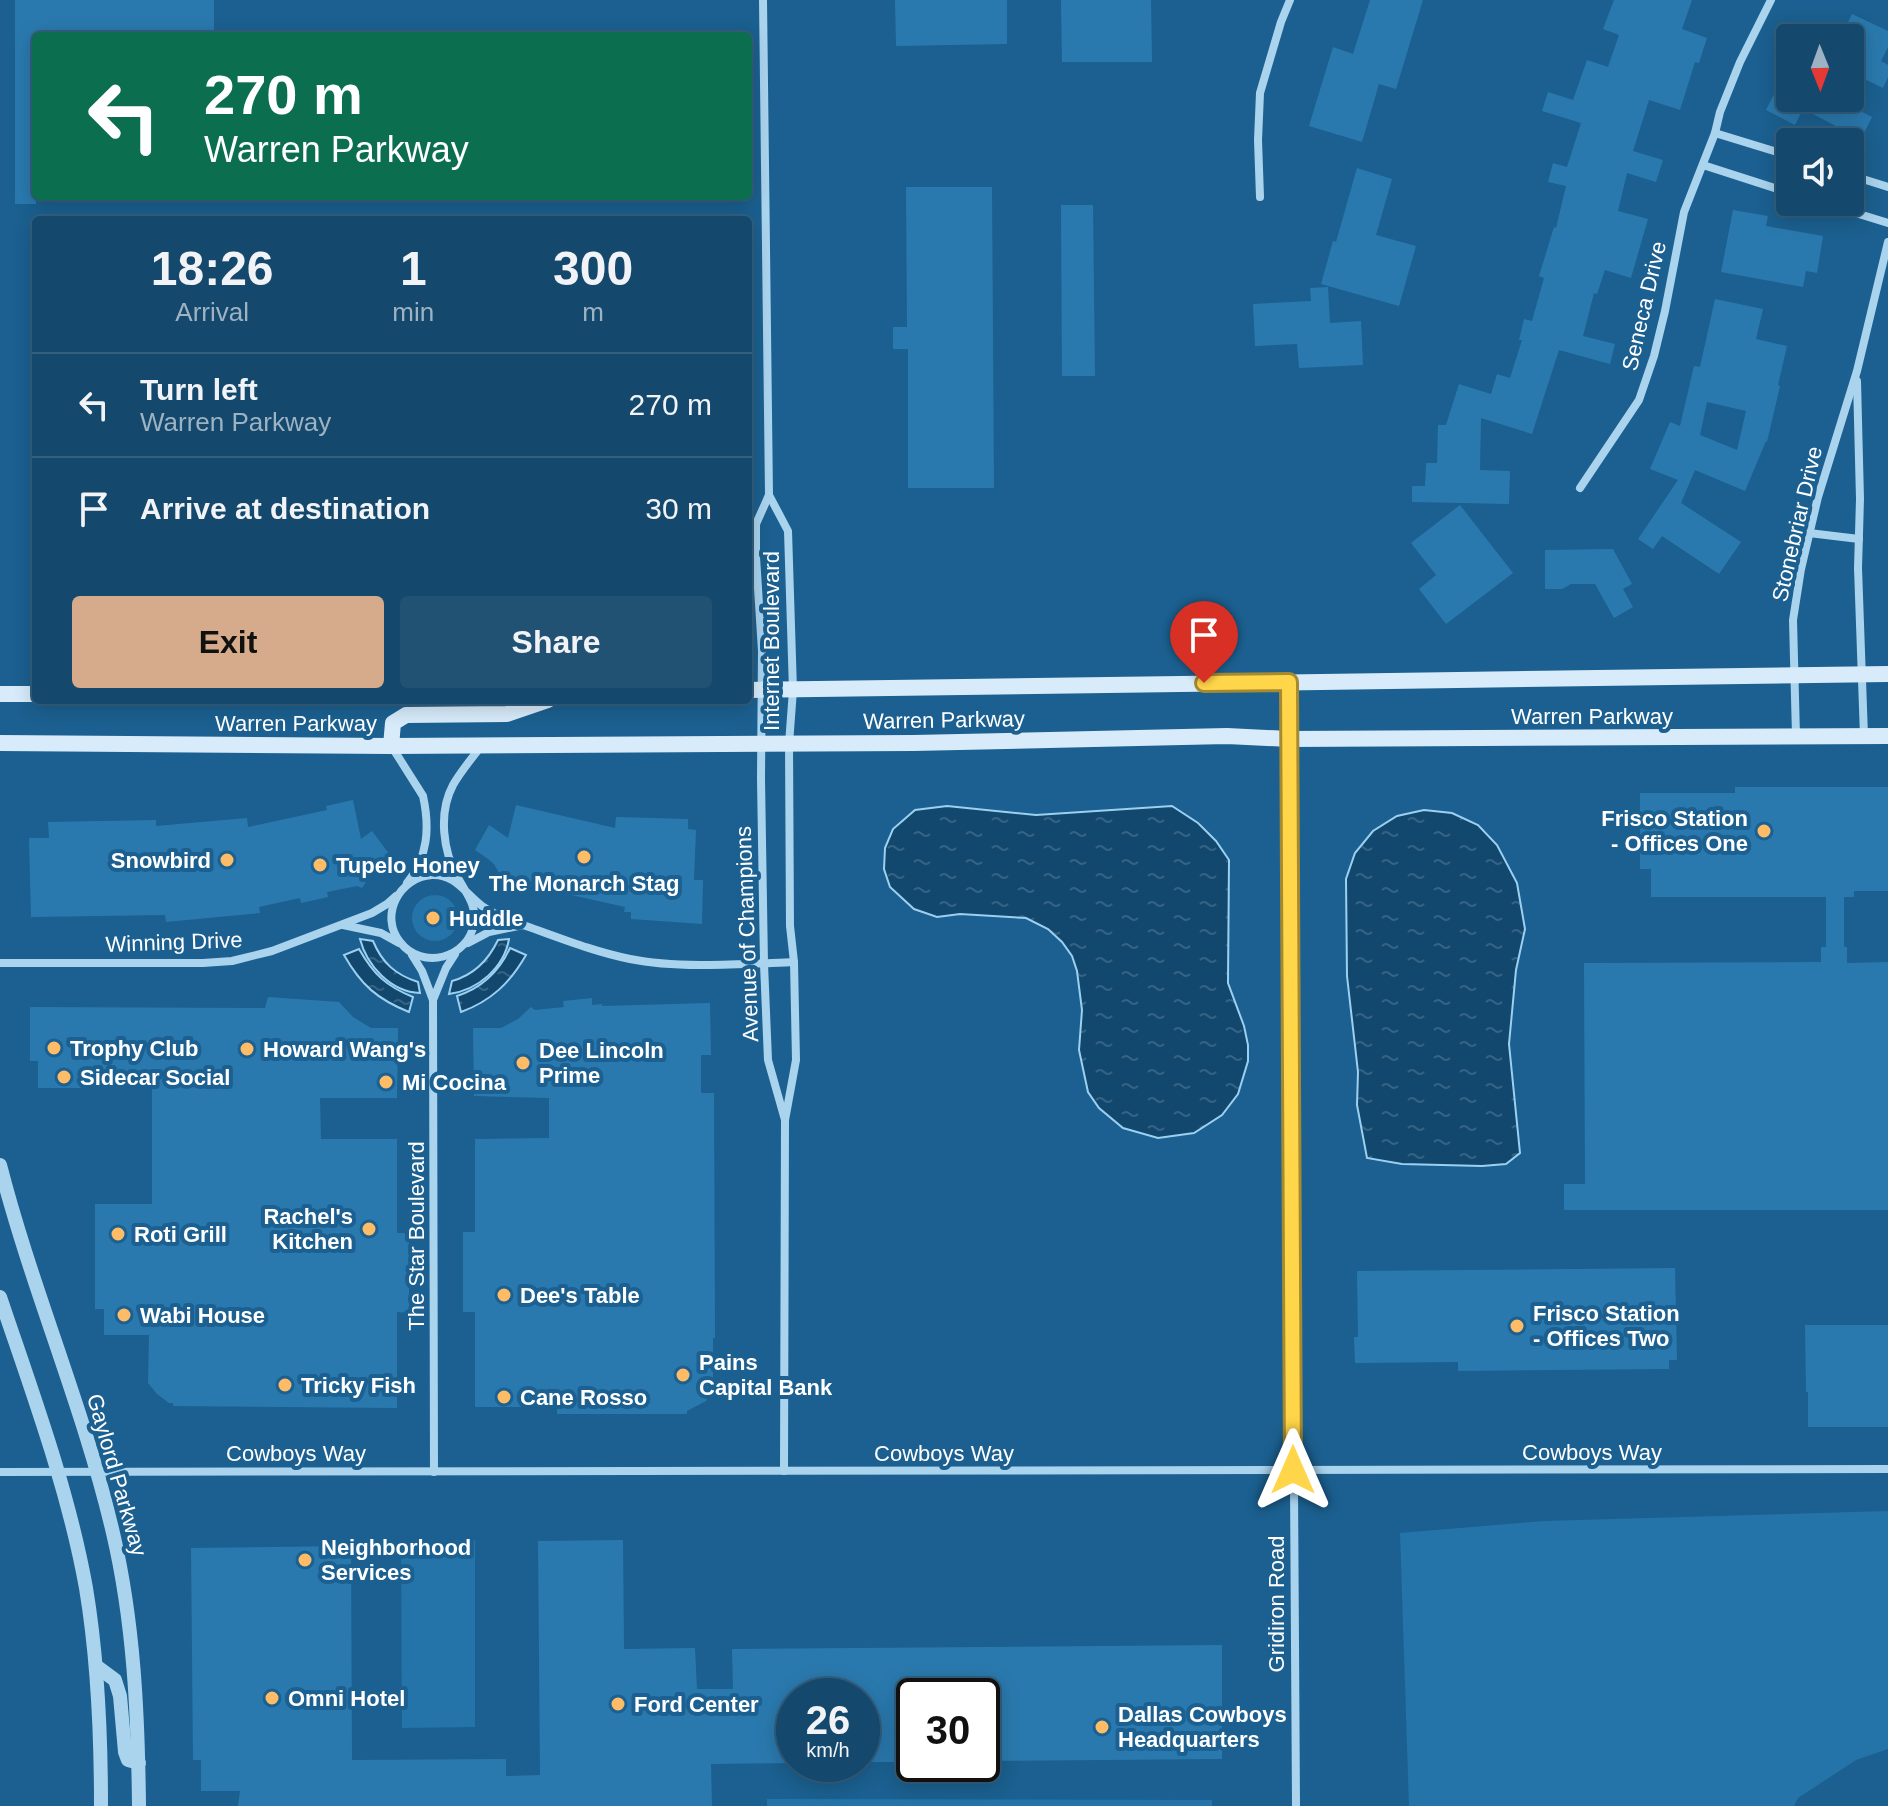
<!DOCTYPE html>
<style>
:root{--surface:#14486c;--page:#215274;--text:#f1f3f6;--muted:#9db2c2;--line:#33607f;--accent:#d6ab8b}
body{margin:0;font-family:Arial,sans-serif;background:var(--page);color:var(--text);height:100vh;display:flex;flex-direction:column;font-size:30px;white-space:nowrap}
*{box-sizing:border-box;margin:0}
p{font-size:26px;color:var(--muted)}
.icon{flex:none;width:44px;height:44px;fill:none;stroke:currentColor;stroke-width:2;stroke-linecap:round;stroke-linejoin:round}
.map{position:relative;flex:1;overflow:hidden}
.panel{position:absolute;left:32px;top:216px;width:720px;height:488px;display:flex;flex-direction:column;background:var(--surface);border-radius:8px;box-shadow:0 4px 20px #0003,0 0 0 2px var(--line)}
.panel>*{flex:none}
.top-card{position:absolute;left:32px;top:32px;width:720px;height:168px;border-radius:8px;box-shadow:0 4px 20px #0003,0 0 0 2px var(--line);background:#0b6e4f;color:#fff;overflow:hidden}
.needle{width:52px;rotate:179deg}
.buttons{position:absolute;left:1776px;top:24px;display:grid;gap:16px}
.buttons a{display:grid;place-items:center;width:88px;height:88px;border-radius:8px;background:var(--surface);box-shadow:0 4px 20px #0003,0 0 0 2px var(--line);font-size:40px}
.speed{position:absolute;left:776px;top:1678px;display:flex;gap:16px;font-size:40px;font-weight:700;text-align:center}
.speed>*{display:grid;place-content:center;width:104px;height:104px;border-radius:50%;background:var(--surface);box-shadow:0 4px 20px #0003,0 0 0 2px var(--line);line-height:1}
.speed small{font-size:20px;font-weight:400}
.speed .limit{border:4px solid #111;border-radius:12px;background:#fff;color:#111}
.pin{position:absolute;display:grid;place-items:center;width:68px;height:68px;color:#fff;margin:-82px -34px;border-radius:50% 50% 50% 0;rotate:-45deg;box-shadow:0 0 8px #0007}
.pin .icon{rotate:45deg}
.me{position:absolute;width:88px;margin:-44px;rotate:0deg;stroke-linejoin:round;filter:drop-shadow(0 0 6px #0008)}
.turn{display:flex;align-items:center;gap:28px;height:168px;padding:0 40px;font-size:36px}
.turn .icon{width:104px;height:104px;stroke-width:2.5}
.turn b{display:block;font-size:56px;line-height:68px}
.eta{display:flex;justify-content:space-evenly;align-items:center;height:136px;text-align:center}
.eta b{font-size:48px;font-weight:700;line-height:56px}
.primary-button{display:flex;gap:16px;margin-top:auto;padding:16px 40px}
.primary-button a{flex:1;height:92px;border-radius:8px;background:var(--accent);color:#111;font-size:32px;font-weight:700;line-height:92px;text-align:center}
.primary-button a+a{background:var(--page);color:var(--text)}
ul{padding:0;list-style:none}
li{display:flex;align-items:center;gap:24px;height:104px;padding:0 40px;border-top:2px solid var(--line)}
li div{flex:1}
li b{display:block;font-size:30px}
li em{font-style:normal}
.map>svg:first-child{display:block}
.green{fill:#2474a9}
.water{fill:url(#water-ripples);stroke:#9cd0f0;stroke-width:2}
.building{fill:#2a79ae;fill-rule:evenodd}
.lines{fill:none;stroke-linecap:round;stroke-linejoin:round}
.minor{stroke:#aad3ee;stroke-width:8}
.tertiary{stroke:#aad3ee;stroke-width:14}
.secondary{stroke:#d7ebfa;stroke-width:16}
.route-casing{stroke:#a68a30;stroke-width:20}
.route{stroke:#ffd54a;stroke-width:14}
.poi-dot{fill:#ffbc67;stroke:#1b6090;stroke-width:3}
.labels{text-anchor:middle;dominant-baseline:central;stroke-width:8;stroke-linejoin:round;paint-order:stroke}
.street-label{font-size:22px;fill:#fff;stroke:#1b6090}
.poi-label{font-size:22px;font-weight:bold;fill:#fff;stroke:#1b6090;text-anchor:start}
</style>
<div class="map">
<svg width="1888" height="1806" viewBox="0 0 1888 1806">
<defs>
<pattern id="water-ripples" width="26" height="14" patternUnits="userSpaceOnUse" patternTransform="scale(2)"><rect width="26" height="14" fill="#12476e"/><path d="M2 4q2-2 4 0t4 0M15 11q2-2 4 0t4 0" fill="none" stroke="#366384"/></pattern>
</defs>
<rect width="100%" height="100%" fill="#1b6090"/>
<g class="green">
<circle cx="435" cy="918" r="23"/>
<path d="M1888 1511V1749L1856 1760 1798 1798 1794 1806H1409L1400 1533 1544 1521Z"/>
<path d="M475 1540V1727L402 1728 401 1541Z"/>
<path d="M767 1799 1212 1800V1806H767Z"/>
</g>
<g class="water">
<path d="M947 806 1036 815 1172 806 1198 823 1216 841 1229 860 1228 983 1244 1026 1248 1045V1061L1238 1094 1222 1115 1194 1133 1158 1138 1123 1128 1099 1108 1088 1092 1079 1050 1082 1010 1077 971 1072 956 1062 942 1048 929 1026 918 960 914 937 917 914 909 890 887 884 869 885 848 893 829 915 810Z"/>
<path d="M1424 810 1452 813 1478 825 1497 845 1517 883 1525 929 1516 970 1509 1044 1520 1153 1506 1164 1482 1166 1402 1164 1367 1158 1357 1105 1358 1072 1347 976 1346 879 1355 853 1373 831 1397 816Z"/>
<path d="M360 939 373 941C382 963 396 975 418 982L420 993C391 992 367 966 360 939Z"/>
<path d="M509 939C504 968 478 990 449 994L452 981C474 975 488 961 498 940Z"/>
<path d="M510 948 526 955C510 983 491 1001 461 1012L457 996C482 988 499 972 510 948Z"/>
<path d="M359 949C374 975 386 986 413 997L409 1012C377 999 361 985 344 955Z"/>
</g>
<g class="building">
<path d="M15 0H214V36H36V204H15Z"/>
<path d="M895 0H1007V44L896 46Z"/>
<path d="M1061 0H1151L1152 62H1062Z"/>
<path d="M1370 0H1423L1396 89 1379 84 1362 142 1309 126 1333 47 1353 54Z"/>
<path d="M1614 0H1692L1682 29 1707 38 1699 63 1695 62 1680 110 1649 100 1633 151 1663 160 1656 182 1627 173 1618 211 1648 219 1631 278 1605 270 1597 294 1594 293 1583 336 1615 344 1610 364 1559 350 1532 434 1481 418 1480 470 1510 471 1509 504 1412 502V486H1425L1426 463H1437L1438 425H1446L1459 384 1491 394 1497 374 1510 378 1522 340H1519L1524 319 1532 321 1544 278 1539 276 1554 227 1556 228 1566 186 1548 182 1553 163 1567 167 1581 123 1542 111 1548 92 1573 100 1587 60 1608 67 1619 35 1603 29Z"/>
<path d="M1852 14 1888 31V47L1881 61 1888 65V77L1883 88 1850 72V38H1840Z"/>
<path d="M1790 63V98H1848L1846 104 1872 117 1861 139 1803 109 1795 125 1766 110Z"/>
<path d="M1357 168 1392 179 1376 235 1416 246 1399 306 1321 284 1333 241 1336 242Z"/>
<path d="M906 187H992L994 488H908V349H893V327H907Z"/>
<path d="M1061 205H1093L1095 376H1062Z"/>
<path d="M1733 210 1768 216 1766 226 1823 236 1817 273 1806 271 1803 287 1721 272Z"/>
<path d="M1328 287 1330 323 1361 321 1363 365 1299 368 1297 344 1255 346 1253 304 1311 301 1310 288Z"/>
<path d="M1715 299 1763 309 1756 339 1787 346 1778 385 1780 386 1767 442 1766 441 1745 491 1695 470 1681 503 1741 542 1719 574 1662 536 1653 549 1638 539 1678 480 1650 469 1670 422 1680 426 1694 366 1700 367ZM1707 402 1746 411 1737 450 1700 435Z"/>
<path d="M1460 505 1513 573 1446 624 1419 589 1436 575 1411 543Z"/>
<path d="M1613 549 1632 584 1623 589 1633 607 1614 618 1595 584H1571L1562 589H1545V550Z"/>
<path d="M1735 787H1888V891H1854V897H1844V947H1847V963L1888 962V1210H1564V1184H1585L1584 963 1821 962V947H1826V897H1651V869H1640V793H1735Z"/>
<path d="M353 800 361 839 372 831 390 855 374 870 362 888 357 886 327 892 328 897 301 903 300 898 259 907 260 913 166 922 165 915 31 917 29 838H49L48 822 156 820V826L247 818 248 827 327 810 326 806Z"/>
<path d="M516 805 615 828 616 817 688 819V829L696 830 694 880H703L702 924 631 919V912H624L625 907 531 886 532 882 510 877 504 882 494 864 488 859 475 850 489 825 508 838Z"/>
<path d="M268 997 339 1002 353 1017 371 1028H398L397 1098H320L321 1139H397V1233H409V1313L397 1312V1408L173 1406V1403H169L157 1394 148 1383 149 1335H104V1309H95V1204H152V1085H112V1088H38V1061H30V1007L265 1008Z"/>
<path d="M592 998V1005L602 1004V1006L710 1003 711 1055H701V1093H714L715 1338H713V1388L706 1401 687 1411V1414H557V1407H475V1312H463V1232H475V1139L549 1138V1098L474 1096 473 1028H501L518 1019 531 1007 535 1010 564 1007 563 1001Z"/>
<path d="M1675 1268 1677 1360H1669V1369L1458 1371V1362L1355 1363 1354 1337H1358L1357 1271Z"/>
<path d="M1805 1325H1888V1427H1808V1392H1806Z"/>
<path d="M623 1540 624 1649 695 1648 697 1689H733L732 1649 1222 1645V1759L982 1761V1696H914V1762H862V1696H794V1763L711 1764 712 1806H238L240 1791H201V1760H193L191 1548 351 1546 352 1760 506 1759V1776L540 1775 538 1541Z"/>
</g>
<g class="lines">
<g class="minor">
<path d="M763 0 769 495 756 524V557L762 651 761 779 764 964 768 1060 785 1120"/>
<path d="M1715 133 1790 156"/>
<path d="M1703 165 1790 193"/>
<path d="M1850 175 1888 187"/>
<path d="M1260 197 1258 140 1260 93 1281 22 1290 0"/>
<path d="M1820 202 1888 223"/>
<path d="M1857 381 1860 499 1858 568 1864 736"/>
<path d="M1580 488 1639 400 1654 356 1665 311 1684 212 1715 133 1720 112 1740 62 1771 0"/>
<path d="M769 495 788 531 793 690 789 744 790 926 794 962 796 1060 785 1120 784 1471"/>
<path d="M1809 533 1859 539"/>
<path d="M1289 683 1296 1806"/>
<path d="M1796 736 1793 620 1801 569 1818 497 1857 371 1888 242"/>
<path d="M482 745C472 758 461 771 453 785 438 813 443 852 458 878 466 893 477 905 474 923 469 958 422 971 400 942 379 916 399 877 432 875 455 874 465 893 482 906 495 915 511 921 526 926 560 938 595 952 630 959 679 969 744 964 794 962"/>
<path d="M392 747 423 796C430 828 428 857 407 883"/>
<path d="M343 925 381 933 399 943"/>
<path d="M468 943 489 932 523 925"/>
<path d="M412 955 422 971 433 1000 434 1472"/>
<path d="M0 963H203L232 961 272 951 372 913 387 904 396 896"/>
<path d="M433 1000 446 968 455 954"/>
<path d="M0 1472 1888 1469"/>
</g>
<g class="tertiary">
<path d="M0 1165C32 1290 84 1408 113 1533 134 1623 138 1714 139 1806"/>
<path d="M0 1297C32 1392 68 1488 86 1588 98 1660 101 1733 101 1806"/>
<path d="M96 1666 115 1680 120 1696 125 1752 128 1760 139 1763"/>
</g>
<g class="secondary">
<path d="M748 690 1888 674"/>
<path d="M0 694H36"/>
<path d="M0 743 391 746 913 743 1227 736 1289 739 1888 736"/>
<path d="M391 746 393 723 406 715 507 714 548 700"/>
</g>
</g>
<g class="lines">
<g class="route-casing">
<path id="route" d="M1204 683 1289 682 1293 1470"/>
</g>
<use href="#route" class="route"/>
</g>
<g class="poi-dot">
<circle cx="1764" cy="831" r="8"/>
<circle cx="584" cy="857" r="8"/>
<circle cx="227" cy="860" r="8"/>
<circle cx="320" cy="865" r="8"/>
<circle cx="433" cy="918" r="8"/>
<circle cx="54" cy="1048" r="8"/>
<circle cx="247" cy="1049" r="8"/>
<circle cx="523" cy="1063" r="8"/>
<circle cx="64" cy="1077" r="8"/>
<circle cx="386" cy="1082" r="8"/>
<circle cx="369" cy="1229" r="8"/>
<circle cx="118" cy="1234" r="8"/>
<circle cx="504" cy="1295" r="8"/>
<circle cx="124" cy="1315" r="8"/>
<circle cx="1517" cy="1326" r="8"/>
<circle cx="683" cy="1375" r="8"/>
<circle cx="285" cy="1385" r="8"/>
<circle cx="504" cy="1397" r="8"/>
<circle cx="305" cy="1560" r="8"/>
<circle cx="272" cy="1698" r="8"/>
<circle cx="618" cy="1704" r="8"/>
<circle cx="1102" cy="1727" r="8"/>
</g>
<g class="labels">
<g class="street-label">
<text transform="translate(1644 306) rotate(-77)">Seneca Drive</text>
<text transform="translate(1797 524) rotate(-77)">Stonebriar Drive</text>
<text transform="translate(771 641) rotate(-90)">Internet Boulevard</text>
<text x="1592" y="716">Warren Parkway</text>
<text transform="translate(944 720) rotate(-1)">Warren Parkway</text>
<text x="296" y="723">Warren Parkway</text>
<text transform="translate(747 934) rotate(-92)">Avenue of Champions</text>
<text transform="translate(174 942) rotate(-2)">Winning Drive</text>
<text transform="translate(416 1236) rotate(-90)">The Star Boulevard</text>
<text x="1592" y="1452">Cowboys Way</text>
<text x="296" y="1453">Cowboys Way</text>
<text x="944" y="1453">Cowboys Way</text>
<text transform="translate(117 1475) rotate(74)">Gaylord Parkway</text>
<text transform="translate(1276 1604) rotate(-90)">Gridiron Road</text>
</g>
<g class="poi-label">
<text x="1748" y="818" text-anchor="end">Frisco Station<tspan x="1748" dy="25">- Offices One</tspan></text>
<text x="211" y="860" text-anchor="end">Snowbird</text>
<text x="336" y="865">Tupelo Honey</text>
<text x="584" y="883" text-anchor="middle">The Monarch Stag</text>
<text x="449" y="918">Huddle</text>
<text x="70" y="1048">Trophy Club</text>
<text x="263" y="1049">Howard Wang's</text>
<text x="539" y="1050">Dee Lincoln<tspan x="539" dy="25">Prime</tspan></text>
<text x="80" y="1077">Sidecar Social</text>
<text x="402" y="1082">Mi Cocina</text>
<text x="353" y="1216" text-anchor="end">Rachel's<tspan x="353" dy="25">Kitchen</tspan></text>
<text x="134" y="1234">Roti Grill</text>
<text x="520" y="1295">Dee's Table</text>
<text x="1533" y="1313">Frisco Station<tspan x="1533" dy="25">- Offices Two</tspan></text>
<text x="140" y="1315">Wabi House</text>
<text x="699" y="1362">Pains<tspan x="699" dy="25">Capital Bank</tspan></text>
<text x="301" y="1385">Tricky Fish</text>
<text x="520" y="1397">Cane Rosso</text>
<text x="321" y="1547">Neighborhood<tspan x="321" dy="25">Services</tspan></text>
<text x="288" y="1698">Omni Hotel</text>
<text x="634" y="1704">Ford Center</text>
<text x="1118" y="1714">Dallas Cowboys<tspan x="1118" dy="25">Headquarters</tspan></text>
</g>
</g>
</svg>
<div class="buttons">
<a><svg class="needle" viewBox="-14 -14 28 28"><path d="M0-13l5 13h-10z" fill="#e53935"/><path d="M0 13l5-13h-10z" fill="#9db2c2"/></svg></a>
<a><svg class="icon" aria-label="sound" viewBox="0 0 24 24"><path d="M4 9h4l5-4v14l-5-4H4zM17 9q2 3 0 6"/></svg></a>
</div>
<div class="speed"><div>26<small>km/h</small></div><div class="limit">30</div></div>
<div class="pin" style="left:1204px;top:683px;background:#d93025"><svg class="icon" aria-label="arrive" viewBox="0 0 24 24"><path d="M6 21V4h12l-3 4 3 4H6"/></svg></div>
<svg class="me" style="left:1293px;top:1470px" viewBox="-20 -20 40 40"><path d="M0-17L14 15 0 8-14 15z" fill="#ffd54a" stroke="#fff" stroke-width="4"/></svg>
<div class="top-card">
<div class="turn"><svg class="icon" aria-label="left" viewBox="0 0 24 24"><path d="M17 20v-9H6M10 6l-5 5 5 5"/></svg><div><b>270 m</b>Warren Parkway</div></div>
</div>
<section class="panel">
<div class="eta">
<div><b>18:26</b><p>Arrival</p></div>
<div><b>1</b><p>min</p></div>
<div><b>300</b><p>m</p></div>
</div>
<ul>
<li><svg class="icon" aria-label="left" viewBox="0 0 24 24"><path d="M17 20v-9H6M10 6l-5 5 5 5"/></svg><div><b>Turn left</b><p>Warren Parkway</p></div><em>270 m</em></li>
<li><svg class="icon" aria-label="arrive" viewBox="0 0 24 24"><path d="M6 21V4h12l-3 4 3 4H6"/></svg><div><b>Arrive at destination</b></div><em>30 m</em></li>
</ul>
<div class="primary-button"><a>Exit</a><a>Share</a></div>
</section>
</div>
